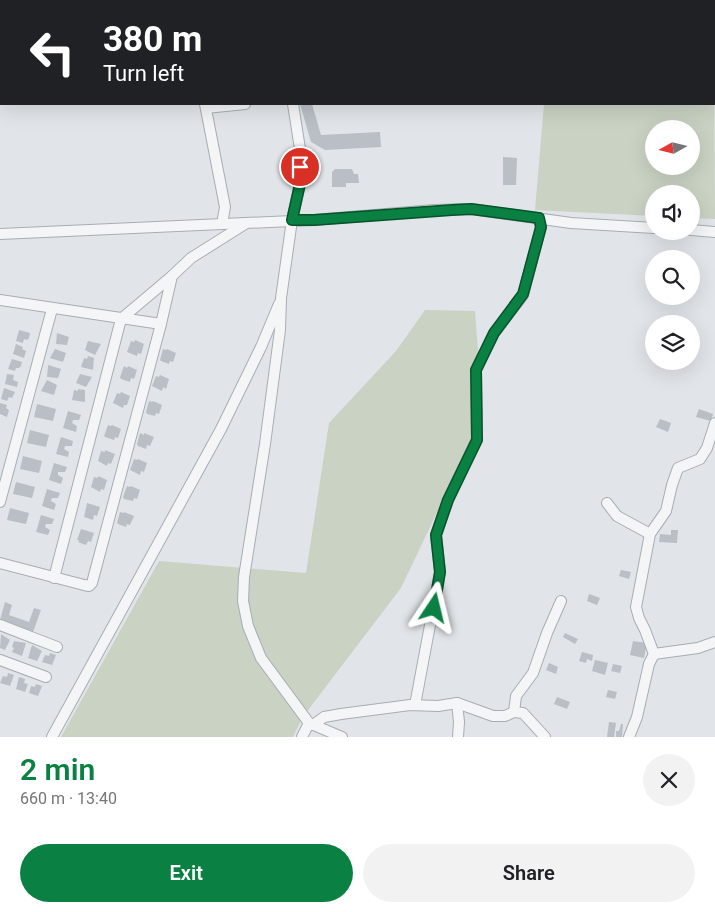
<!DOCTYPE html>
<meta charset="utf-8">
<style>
:root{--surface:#fff;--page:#f2f2f2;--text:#202124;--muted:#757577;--accent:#0b8043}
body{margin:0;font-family:Roboto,sans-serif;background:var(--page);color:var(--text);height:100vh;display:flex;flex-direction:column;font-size:19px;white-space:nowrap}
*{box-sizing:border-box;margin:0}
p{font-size:16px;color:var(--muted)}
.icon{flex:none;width:28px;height:28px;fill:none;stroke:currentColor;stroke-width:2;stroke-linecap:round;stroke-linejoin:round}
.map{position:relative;height:737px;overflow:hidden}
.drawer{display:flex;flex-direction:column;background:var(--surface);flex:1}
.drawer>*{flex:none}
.top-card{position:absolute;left:0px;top:0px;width:715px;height:105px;box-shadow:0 5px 20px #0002;background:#202124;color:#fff;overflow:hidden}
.needle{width:32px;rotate:262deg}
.tools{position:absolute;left:645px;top:120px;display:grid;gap:10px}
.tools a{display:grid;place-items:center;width:55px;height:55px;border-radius:50%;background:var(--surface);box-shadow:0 5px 20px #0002;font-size:25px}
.pin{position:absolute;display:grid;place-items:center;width:42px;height:42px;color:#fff;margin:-21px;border:2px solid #fff;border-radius:50%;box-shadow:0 1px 5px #0007}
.me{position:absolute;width:55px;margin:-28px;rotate:10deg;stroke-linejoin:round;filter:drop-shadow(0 0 4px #0008)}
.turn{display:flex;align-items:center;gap:18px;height:105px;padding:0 20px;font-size:22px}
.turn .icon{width:65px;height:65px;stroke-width:2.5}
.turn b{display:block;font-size:35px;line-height:42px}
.round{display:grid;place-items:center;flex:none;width:52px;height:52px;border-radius:26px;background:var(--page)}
.overview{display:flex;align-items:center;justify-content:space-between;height:85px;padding:0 20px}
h1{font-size:30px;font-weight:600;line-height:38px;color:var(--accent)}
.button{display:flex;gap:10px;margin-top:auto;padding:10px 20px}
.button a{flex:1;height:58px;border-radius:30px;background:var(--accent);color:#fff;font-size:20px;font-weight:600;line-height:58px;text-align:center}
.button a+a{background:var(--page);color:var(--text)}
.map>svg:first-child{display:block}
.green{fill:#c9d2c3;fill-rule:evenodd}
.building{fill:#b9bfc5}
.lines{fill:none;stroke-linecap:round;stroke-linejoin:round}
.minor-casing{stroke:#a7adb3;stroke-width:12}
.minor{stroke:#f4f5f7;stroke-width:10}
.route-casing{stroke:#07532c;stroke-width:12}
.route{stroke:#0b8043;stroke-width:9}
</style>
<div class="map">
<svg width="715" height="737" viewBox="0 0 715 737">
<rect width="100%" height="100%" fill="#e1e5e9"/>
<g class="green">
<path d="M714 52 715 219 691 218V194H654V216L535 210 544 104H714ZM654 129H691V166H654Z"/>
<path d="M425 310 475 311 483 416 401 588 302 718 293 737H61L159 561 306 573 329 423 396 351Z"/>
</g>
<g class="building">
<path d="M300 104H312L321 135 380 132 381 147 325 150 311 142Z"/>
<path d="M503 157 517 158 516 185H503Z"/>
<path d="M335 169H352L354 174H358L359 183H346V187H332V172Z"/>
<path d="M19 330 30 333 29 338 27 340 24 339 23 343 16 341Z"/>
<path d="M57 333 69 337 67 345 56 344Z"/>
<path d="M135 340 144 344 141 354 138 353 137 356 127 352 131 341 134 342Z"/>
<path d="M88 341 101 344 95 355 85 350Z"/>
<path d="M16 344 23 347 22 349 26 351 24 358 13 354Z"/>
<path d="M55 349 66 353 63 362 50 358Z"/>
<path d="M163 349 166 350 167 349 176 353 173 362 170 361 169 364 161 361 160 360Z"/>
<path d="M88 356 94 358 93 370 81 367 84 358 87 359Z"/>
<path d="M12 359 22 362 21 366 19 368H16L15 371 8 369Z"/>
<path d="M48 365 61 369 58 378 47 377Z"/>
<path d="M124 366 127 368 128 366 137 370 134 379 131 378 130 382 121 379 120 377Z"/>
<path d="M7 374 14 375 13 380 18 382 17 387 5 384Z"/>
<path d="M80 374 92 377 86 387 76 383Z"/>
<path d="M160 375 169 379 166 389 163 387 162 391 152 386 156 376 159 377Z"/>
<path d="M47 380 57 385 54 395 41 391Z"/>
<path d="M4 388 15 392 12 398 9 397 7 401 1 399Z"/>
<path d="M78 389 85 390V402L72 400 74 390 78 391Z"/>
<path d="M121 392 130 396 127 405H124L123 408 113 403 117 393 120 394Z"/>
<path d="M149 401 152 402 153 401 162 405 159 414 156 413 155 416 147 414 146 412Z"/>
<path d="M0 403 7 405 6 408 9 410 7 417 0 414Z"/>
<path d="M37 404 56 409 53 421 34 417Z"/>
<path d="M699 409 713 414 711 421 696 417Z"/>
<path d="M68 411 81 415 79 420H73L72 423 77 426 76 432 63 428Z"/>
<path d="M660 419 671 423 668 432 656 427Z"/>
<path d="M108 425 111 426 112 425 121 429 118 438 115 437 114 440 105 437 104 436Z"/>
<path d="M30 430 49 435 46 447 27 443Z"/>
<path d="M140 433 144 435V433L154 437 150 446 147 445 146 449 138 446 137 444Z"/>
<path d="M61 437 73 441 72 446H65L64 449 69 452 68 457 56 454Z"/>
<path d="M105 450 115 454 111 464 108 463 107 466 98 461 101 451 105 452Z"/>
<path d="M23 456 42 461 39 473 20 469Z"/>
<path d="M134 459 137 460 138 459 147 463 144 472 141 471 140 475 130 470Z"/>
<path d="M54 463 67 467 65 472H58V475L63 478 61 484 49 480Z"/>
<path d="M98 476 107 480 104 490 101 489 100 492 91 487 94 477 98 478Z"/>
<path d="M16 482 35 487 32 498 13 494Z"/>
<path d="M127 486 130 487 131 486 140 490 137 499 134 498 133 501 124 499 123 497Z"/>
<path d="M47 489 60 493 58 498H52L51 501 56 504 54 510 42 506Z"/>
<path d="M87 503 100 507 97 516 94 515 93 520 84 517Z"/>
<path d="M10 508 29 513 26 524 7 520Z"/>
<path d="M120 512 124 513V512L134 516 130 525 127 524 126 527 118 524 117 523Z"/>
<path d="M41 515 54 519 52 524H46L45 527 50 530 48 535 36 532Z"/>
<path d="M81 529 94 533 91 542 88 541 86 545 78 542 79 540H77Z"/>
<path d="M671 530H678L677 543 659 542 660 534 671 535Z"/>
<path d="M621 570 631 572 629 579 619 576Z"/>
<path d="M589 594 600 598 597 605 587 601Z"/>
<path d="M5 602 12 605 9 615 29 622 34 608 41 610 33 632 0 620Z"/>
<path d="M565 633 578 639 575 644 563 637Z"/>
<path d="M1 634 10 640 5 650 0 648Z"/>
<path d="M14 641 26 643 22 656 12 652 14 648 12 647Z"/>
<path d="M633 641 647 643 644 658 630 655Z"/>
<path d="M32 645 42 651 37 661 28 658Z"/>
<path d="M582 652 593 655 592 661 587 659 586 663 579 661Z"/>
<path d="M50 653 56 655 52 665 42 662 45 655 49 656Z"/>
<path d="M595 660 608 663 605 675 592 671Z"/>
<path d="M549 663 558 667 556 674 546 670Z"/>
<path d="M613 664 622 666 620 673 611 671Z"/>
<path d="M8 673 14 675 10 686 0 683 3 676 7 677Z"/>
<path d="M19 677 25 679 24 683 28 684 25 692 16 689Z"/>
<path d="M36 684 42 686 38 696 29 693 31 686 35 687Z"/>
<path d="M608 690 617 692 615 699 606 697Z"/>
<path d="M557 697 570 702 567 709 554 704Z"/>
<path d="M609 722 616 723 614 737H607Z"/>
<path d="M621 724H623L622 737H616V731H619Z"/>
</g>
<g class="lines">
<g class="minor-casing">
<g id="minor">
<path d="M99 0V1"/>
<path d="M169 0 170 1"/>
<path d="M257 0V1"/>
<path d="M545 0V1"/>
<path d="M614 0V1"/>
<path d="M714 12H715"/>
<path d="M0 53H1"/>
<path d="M0 99H1"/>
<path d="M205 104 225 207 222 224"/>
<path d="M293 104 300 149V184L292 220 281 298 280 330 265 444 244 577 243 601 248 626 261 658 309 723 342 737"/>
<path d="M206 108 245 104"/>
<path d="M691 230 715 232"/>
<path d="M0 234 314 220 434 210 471 209 571 223 654 228"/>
<path d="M0 300 161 324"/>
<path d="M0 502 52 309"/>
<path d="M607 503 617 516 650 534"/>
<path d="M0 563 84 585 89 586 92 583 161 324 172 276"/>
<path d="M54 578 121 319 172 276 191 258 245 224"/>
<path d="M0 625 57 647"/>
<path d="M654 654 645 630 639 618 636 607 650 534 666 511 672 485 678 468 700 459 707 448 715 423"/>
<path d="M0 660 46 677"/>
<path d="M415 705 440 572 436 535 448 500 477 439 476 370 494 333 523 295 541 227 539 218"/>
<path d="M514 712 516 696 533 673 547 633 561 601"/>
<path d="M313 725 324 717 341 714 410 705 438 706 457 703"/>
<path d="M52 737 221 429 261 347 279 304"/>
<path d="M302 737 309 723"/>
<path d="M458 737 459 722 457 703 493 716H505L514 712 523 713 545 737"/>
<path d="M629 737 637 717 649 664 654 654 698 648 715 642"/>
</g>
</g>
<use href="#minor" class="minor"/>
</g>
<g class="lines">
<g class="route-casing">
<path id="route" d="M300 167V184L292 220H314L452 210 471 209 539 218 541 227 523 294 494 333 476 370 477 440 448 500 436 535 440 572 434 608"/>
</g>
<use href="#route" class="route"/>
</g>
</svg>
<div class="tools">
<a><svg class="needle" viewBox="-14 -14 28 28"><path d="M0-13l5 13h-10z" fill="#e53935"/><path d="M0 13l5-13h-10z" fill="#757577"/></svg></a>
<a><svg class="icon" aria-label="sound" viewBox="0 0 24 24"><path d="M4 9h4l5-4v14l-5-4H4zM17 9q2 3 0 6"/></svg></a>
<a><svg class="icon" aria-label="search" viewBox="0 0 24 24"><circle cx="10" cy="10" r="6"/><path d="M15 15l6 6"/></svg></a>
<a><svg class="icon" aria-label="layers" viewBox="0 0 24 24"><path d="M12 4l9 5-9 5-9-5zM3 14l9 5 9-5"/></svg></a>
</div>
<div class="pin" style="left:300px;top:167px;background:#d93025"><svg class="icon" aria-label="arrive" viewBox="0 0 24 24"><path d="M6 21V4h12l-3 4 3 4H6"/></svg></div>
<svg class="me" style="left:434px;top:608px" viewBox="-20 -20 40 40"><path d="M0-17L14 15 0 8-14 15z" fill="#0b8043" stroke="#fff" stroke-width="4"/></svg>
<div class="top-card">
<div class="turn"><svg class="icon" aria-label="left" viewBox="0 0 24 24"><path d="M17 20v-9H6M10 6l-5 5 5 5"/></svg><div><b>380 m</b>Turn left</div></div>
</div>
</div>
<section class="drawer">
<div class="overview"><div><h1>2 min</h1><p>660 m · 13:40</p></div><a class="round"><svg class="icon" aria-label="close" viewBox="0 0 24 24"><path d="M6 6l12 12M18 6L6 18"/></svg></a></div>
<div class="button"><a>Exit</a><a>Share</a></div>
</section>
